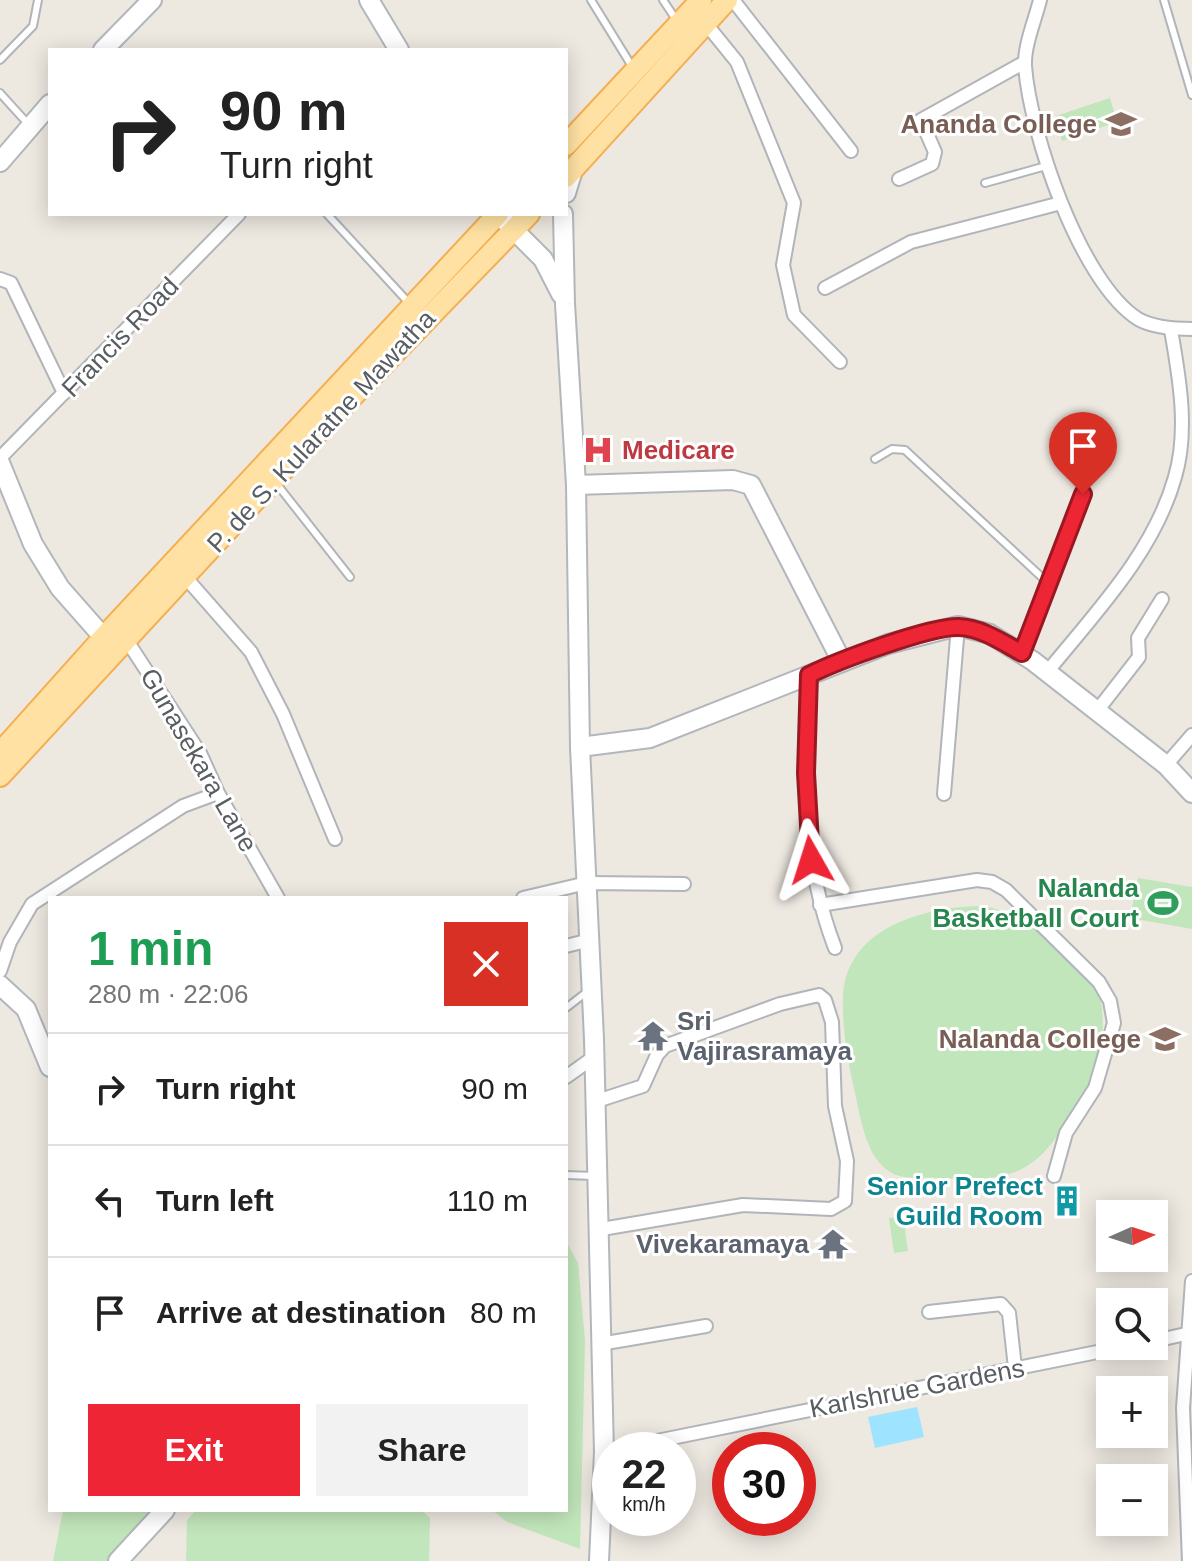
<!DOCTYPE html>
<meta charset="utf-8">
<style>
:root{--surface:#fff;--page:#f2f2f2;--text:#222;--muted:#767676;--line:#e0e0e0;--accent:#ee2534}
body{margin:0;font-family:Arial,sans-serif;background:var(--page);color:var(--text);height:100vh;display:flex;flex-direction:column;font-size:30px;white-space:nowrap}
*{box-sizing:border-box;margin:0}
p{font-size:26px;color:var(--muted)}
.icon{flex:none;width:44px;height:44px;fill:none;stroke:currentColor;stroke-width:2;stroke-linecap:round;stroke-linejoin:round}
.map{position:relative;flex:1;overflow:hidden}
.panel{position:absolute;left:48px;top:896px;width:520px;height:616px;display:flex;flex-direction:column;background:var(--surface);border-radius:0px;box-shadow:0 4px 20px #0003}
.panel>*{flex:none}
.top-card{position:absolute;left:48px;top:48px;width:520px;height:168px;border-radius:0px;box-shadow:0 4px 20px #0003;background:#fff;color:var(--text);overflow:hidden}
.needle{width:52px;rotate:87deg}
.fabs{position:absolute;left:1096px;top:1200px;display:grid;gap:16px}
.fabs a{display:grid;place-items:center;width:72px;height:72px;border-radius:0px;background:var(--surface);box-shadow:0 4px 20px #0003;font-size:40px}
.speed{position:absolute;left:592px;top:1432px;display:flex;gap:16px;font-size:40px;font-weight:700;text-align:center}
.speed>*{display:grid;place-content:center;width:104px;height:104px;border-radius:50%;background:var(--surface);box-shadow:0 4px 20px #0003;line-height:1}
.speed small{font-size:20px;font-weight:400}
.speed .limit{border:12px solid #d22;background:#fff;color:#111}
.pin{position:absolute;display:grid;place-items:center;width:68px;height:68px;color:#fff;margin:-82px -34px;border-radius:50% 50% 50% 0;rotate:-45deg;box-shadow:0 0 8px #0007}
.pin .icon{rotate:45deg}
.me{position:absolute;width:88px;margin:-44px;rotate:354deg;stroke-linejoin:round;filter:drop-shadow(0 0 6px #0008)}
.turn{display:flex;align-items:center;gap:28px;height:168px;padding:0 40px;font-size:36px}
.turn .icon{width:104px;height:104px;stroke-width:2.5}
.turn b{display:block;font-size:56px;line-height:68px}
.round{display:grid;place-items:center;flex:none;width:84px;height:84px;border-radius:0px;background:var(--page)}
.headline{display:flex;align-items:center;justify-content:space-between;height:136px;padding:0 40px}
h1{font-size:48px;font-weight:800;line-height:60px;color:#1e9e55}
.action{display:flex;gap:16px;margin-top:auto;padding:16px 40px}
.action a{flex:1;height:92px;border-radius:0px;background:var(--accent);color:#fff;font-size:32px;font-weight:800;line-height:92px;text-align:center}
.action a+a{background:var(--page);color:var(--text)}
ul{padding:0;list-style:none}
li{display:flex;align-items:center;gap:24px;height:112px;padding:0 40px;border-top:2px solid var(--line)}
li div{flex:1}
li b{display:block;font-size:30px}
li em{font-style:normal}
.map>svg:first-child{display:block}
.green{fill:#c2e6bb}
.water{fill:#9ee3ff}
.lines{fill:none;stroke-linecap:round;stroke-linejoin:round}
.lane-casing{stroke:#b1b5b9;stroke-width:10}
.street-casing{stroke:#b1b5b9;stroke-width:16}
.secondary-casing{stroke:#b2b7bc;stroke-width:22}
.primary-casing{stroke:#f6ae50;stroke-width:24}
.lane{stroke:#fff;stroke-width:6}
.street{stroke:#fff;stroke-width:12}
.secondary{stroke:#fff;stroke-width:18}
.primary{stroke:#ffe2a3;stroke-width:20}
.route-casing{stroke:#9b1822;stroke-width:20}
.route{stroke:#ee2534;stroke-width:14}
.labels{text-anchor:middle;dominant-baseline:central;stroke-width:6;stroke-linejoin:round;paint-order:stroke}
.education-label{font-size:26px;font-weight:bold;fill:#785e54;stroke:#fff;text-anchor:end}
.street-label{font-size:26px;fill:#595e62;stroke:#fff}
.health-label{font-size:26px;font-weight:bold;fill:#be3a42;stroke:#fff;text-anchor:start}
.leisure-label{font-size:26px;font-weight:bold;fill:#27864d;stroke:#fff;text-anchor:end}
.worship-label{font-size:26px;font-weight:bold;fill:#5b616d;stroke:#fff;text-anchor:start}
.culture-label{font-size:26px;font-weight:bold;fill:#0d838f;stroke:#fff;text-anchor:end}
</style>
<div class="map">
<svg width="1192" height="1561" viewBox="0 0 1192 1561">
<rect width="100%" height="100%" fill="#ede8e0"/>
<g class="green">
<path d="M1110 98 1117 122 1062 141 1056 116Z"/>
<path d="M1138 878 1192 887V929L1130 918Z"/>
<path d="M985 906C998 910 1013 913 1025 919 1041 927 1055 941 1067 954 1076 963 1089 974 1095 985 1111 1016 1100 1067 1083 1096 1040 1168 1025 1183 940 1178 926 1177 904 1180 892 1173 866 1159 861 1120 855 1093 848 1062 842 1030 843 998 845 926 928 906 985 906Z"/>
<path d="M903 1216 908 1251 894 1253 889 1218Z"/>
<path d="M566 1241 578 1263 585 1341 580 1549 507 1522 492 1510H566Z"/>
<path d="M63 1510H159L111 1561H53Z"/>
<path d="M196 1510H421L430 1518 429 1561H186L187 1520Z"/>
</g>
<path class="water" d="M917 1407 924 1437 875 1448 868 1417Z"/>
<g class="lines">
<g class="lane-casing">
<g id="lane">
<path d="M591 0 633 68"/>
<path d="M663 0 677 21"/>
<path d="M1164 0 1192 95"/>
<path d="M0 60 33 26 38 0"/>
<path d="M0 93 29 125"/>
<path d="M985 183 1046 166"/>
<path d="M327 214 409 303"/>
<path d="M875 459 892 449 905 450 1048 583"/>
<path d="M276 483 350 577"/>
<path d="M566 1008 588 991"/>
<path d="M566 1175 594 1176"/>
</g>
</g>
<g class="street-casing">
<g id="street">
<path d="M733 0 851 151"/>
<path d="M1040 0C1035 20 1024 46 1025 66 1030 133 1080 282 1138 319 1154 328 1175 329 1192 329"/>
<path d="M707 25 737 62 794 203 783 265 794 315 840 362"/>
<path d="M899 179 932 164 935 152 921 120 1025 62"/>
<path d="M0 279 11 283 64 393"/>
<path d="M825 288 911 242 1061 203"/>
<path d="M0 458 239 214"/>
<path d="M180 571 251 652 283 714 335 839"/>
<path d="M124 636 200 753 218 793 278 898"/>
<path d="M1022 653 1083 494"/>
<path d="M1048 671C1096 612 1154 552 1175 477 1189 430 1179 376 1171 330"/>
<path d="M809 675C803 767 801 860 835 948"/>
<path d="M1097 711 1139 657 1138 638 1162 599"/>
<path d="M1166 765 1192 735"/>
<path d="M944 794 958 626"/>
<path d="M523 898 587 883 684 884"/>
<path d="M820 905 977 880 992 882 1006 890 1099 982 1110 1001 1114 1023 1095 1088 1066 1133 1054 1176"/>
<path d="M566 946 590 940"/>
<path d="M0 971 10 942 32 904 183 806 218 793"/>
<path d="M566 1077 594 1057"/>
<path d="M594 1102 643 1086 657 1055 665 1046 780 1004 819 995 825 1000 832 1022 835 1106 847 1161 845 1201 831 1209 743 1205 596 1230"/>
<path d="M929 1312 1001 1304 1009 1313 1015 1368"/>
<path d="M1154 1341 1186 1334"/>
<path d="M600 1344 706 1326"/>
<path d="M612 1450 1127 1346"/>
<path d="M1189 1561 1183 1408 1192 1281"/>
</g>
</g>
<g class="secondary-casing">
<g id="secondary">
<path d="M369 0 399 50"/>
<path d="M103 50 152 0"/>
<path d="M0 162 50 104"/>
<path d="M566 193 573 170"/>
<path d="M563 214 565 304 576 485 580 747 594 1039 604 1452 599 1561"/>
<path d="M504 220 543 259 561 294"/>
<path d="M0 463 33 544 60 588 112 647"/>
<path d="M576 485 733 480 751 485 842 662"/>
<path d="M580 747 650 738 888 644 958 626 990 634 1033 661 1166 765 1192 793"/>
<path d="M0 985 26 1009 50 1067"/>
<path d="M118 1561 165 1510"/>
</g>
</g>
<g class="primary-casing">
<g id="primary">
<path d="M566 145 701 0"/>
<path d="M566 177 727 0"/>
<path d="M0 753 103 638 498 214"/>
<path d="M0 776 321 429 529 214"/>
</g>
</g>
<use href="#lane" class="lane"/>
<use href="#street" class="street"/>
<use href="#secondary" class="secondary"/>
<use href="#primary" class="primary"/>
</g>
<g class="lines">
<g class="route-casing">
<path id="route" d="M811 860 806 773 809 675C837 661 930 626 959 627 982 628 1002 642 1022 653L1083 494"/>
</g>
<use href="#route" class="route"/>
</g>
<defs>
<g id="university-bare" transform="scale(2.4)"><path d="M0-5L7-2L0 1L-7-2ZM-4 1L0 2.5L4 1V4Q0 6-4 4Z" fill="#8d6e63" stroke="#fff" stroke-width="2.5" paint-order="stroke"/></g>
<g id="hospital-bare" transform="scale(2.4)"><path d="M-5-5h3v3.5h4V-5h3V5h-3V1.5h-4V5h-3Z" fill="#e0444e" stroke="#fff" stroke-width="2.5" paint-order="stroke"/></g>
<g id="stadium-bare" transform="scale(2.4)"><path d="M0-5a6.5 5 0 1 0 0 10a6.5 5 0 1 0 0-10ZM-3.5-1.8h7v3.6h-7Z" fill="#2e9e5b" stroke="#fff" stroke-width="2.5" paint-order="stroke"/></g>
<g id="temple-bare" transform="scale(2.4)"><path d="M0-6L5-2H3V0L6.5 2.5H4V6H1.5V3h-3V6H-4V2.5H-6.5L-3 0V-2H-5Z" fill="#6b7280" stroke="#fff" stroke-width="2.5" paint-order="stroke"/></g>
<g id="building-bare" transform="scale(2.4)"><path d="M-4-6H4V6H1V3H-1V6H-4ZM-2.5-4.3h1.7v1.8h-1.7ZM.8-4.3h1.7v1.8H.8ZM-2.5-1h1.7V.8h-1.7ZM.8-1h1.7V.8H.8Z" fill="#0f9aa8" stroke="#fff" stroke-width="2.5" paint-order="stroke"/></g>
</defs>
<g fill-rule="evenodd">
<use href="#university-bare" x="1121" y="124"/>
<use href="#hospital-bare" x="598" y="450"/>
<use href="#stadium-bare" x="1163" y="903"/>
<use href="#temple-bare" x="653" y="1036"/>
<use href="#university-bare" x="1165" y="1039"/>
<use href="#building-bare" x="1067" y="1201"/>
<use href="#temple-bare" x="833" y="1244"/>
</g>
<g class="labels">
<g class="education-label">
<text x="1097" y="124">Ananda College</text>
<text x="1141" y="1039">Nalanda College</text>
</g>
<g class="street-label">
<text transform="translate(120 337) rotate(-46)">Francis Road</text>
<text transform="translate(321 431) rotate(-47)">P. de S. Kularatne Mawatha</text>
<text transform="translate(199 760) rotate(60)">Gunasekara Lane</text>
<text transform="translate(917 1388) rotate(-11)">Karlshrue Gardens</text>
</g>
<g class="health-label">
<text x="622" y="450">Medicare</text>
</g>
<g class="leisure-label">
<text x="1139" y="888">Nalanda<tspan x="1139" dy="30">Basketball Court</tspan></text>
</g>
<g class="worship-label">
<text x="677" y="1021">Sri<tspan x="677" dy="30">Vajirasramaya</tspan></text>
<text x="809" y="1244" text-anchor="end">Vivekaramaya</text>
</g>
<g class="culture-label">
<text x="1043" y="1186">Senior Prefect<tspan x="1043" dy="30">Guild Room</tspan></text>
</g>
</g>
</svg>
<div class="fabs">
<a><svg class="needle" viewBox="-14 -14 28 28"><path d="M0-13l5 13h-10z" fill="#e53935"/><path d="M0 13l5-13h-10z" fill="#767676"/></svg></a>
<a><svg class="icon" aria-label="search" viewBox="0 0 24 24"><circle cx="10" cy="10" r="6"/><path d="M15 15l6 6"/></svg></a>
<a>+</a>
<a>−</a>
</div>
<div class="speed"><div>22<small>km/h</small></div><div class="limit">30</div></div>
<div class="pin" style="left:1083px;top:494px;background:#d93025"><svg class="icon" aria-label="arrive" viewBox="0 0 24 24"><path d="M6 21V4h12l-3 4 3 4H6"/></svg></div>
<svg class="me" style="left:811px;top:860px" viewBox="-20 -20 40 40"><path d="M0-17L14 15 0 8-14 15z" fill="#ee2534" stroke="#fff" stroke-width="4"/></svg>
<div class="top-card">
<div class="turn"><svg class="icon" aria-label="right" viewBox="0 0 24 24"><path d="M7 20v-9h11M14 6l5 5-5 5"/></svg><div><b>90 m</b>Turn right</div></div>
</div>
<section class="panel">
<div class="headline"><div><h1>1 min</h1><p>280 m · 22:06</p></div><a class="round" style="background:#d93025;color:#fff"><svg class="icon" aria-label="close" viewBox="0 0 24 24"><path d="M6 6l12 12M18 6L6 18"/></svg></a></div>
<ul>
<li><svg class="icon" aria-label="right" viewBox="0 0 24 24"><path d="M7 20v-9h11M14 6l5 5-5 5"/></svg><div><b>Turn right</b></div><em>90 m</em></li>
<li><svg class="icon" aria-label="left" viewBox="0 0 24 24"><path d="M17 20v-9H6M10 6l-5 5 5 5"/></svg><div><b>Turn left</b></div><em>110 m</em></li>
<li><svg class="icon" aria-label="arrive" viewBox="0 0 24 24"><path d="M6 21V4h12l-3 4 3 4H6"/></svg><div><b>Arrive at destination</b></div><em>80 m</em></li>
</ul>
<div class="action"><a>Exit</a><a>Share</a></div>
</section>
</div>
